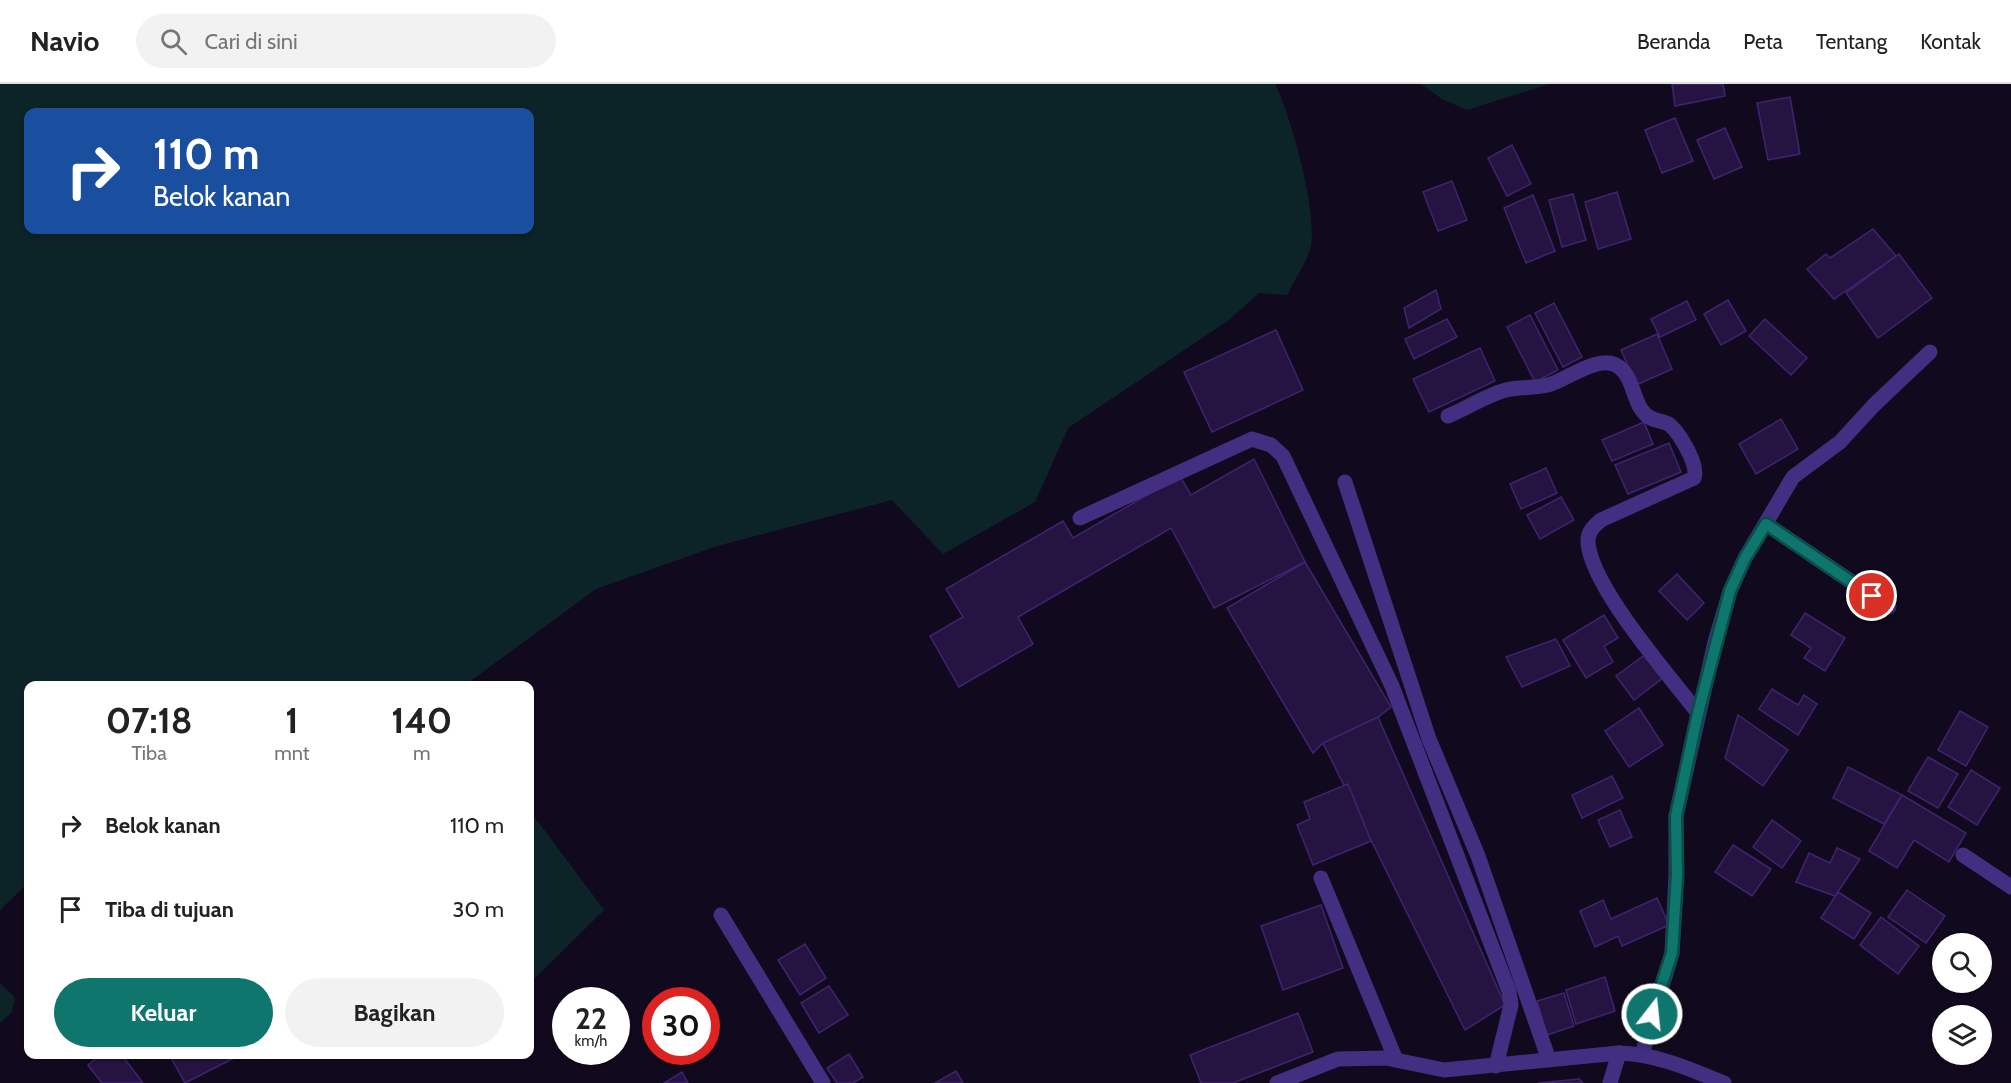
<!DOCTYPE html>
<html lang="id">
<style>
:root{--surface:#fff;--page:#f2f2f2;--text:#222;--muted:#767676;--line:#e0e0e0;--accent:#0f766e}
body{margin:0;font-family:Cabin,sans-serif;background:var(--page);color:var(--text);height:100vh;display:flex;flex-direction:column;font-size:22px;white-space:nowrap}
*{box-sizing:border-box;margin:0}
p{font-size:20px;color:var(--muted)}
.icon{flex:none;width:33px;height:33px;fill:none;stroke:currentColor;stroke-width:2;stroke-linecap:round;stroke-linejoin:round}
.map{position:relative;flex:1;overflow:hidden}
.sheet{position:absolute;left:24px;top:597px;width:510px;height:378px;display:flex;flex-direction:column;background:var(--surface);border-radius:12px;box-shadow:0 2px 4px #0004}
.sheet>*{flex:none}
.banner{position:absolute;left:24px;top:24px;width:510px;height:126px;border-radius:12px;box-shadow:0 2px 4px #0004;background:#1a4fa0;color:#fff;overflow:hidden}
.buttons{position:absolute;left:1932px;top:849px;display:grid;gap:12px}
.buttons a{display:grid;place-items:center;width:60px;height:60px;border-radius:50%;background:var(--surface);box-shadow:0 2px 4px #0004;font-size:30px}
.speed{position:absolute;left:552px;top:903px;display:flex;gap:12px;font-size:30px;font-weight:700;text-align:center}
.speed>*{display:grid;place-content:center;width:78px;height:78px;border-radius:50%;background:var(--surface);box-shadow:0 2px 4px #0004;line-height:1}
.speed small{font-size:15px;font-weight:400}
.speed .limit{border:9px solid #d22;background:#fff;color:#111}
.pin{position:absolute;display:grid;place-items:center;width:51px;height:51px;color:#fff;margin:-26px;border:3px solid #fff;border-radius:50%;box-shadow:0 2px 6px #0007}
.me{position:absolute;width:66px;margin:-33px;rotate:16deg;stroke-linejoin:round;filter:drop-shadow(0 0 4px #0008)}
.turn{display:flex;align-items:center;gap:21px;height:126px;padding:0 30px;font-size:27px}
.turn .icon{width:78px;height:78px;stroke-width:2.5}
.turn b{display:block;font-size:42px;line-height:51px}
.eta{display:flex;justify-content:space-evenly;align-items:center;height:102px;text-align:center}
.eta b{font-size:36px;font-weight:700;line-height:42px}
.button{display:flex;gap:12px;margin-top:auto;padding:12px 30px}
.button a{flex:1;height:69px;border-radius:36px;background:var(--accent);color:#fff;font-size:24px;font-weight:700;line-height:69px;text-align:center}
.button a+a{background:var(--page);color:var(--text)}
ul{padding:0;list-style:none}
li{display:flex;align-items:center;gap:18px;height:84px;padding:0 30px}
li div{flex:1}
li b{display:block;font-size:22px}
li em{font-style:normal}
header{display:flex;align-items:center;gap:36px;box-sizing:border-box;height:84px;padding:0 30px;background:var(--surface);border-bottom:2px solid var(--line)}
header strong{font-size:28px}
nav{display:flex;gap:33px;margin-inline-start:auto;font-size:21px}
.search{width:420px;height:54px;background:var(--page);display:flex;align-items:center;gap:15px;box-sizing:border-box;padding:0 21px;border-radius:33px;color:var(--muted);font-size:22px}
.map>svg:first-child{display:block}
.green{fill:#0c2428;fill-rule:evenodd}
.building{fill:#251441;stroke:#40236f;stroke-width:1.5}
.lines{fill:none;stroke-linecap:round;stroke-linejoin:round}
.minor{stroke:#422f82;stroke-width:15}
.route-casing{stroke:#0a4d48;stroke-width:15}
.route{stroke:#0f766e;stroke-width:10}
</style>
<header>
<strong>Navio</strong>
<div class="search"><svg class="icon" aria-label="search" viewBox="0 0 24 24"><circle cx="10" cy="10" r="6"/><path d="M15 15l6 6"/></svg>Cari di sini</div>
<nav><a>Beranda</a><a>Peta</a><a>Tentang</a><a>Kontak</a></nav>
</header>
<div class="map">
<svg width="2011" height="999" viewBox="0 0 2011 999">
<rect width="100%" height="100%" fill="#110a1e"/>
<g class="green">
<path d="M0 0H1275C1291 31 1317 127 1311 161 1308 177 1294 196 1287 211L1259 209 1229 236 1068 344 1035 418 943 470 892 416 717 462 596 505 465 601 28 602V799L0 826ZM530 28V146H28V28Z"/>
<path d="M1421 0H1549L1467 26 1442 15Z"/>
<path d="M530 727 604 826 530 899Z"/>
<path d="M0 899 15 914 12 928 0 939Z"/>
</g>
<g class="building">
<path d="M1672 0H1723L1725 12 1675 22Z"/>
<path d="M1790 13 1800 70 1768 76 1757 19Z"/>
<path d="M1675 34 1693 77 1662 89 1645 46Z"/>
<path d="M1725 44 1742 83 1714 95 1697 56Z"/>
<path d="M1512 61 1531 100 1507 112 1488 74Z"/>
<path d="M1452 97 1467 136 1438 147 1423 108Z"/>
<path d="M1617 108 1631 155 1598 165 1585 118Z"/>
<path d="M1573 110 1586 156 1562 163 1549 116Z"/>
<path d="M1533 111 1555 167 1526 179 1504 124Z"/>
<path d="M1873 145 1896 172 1834 215 1807 185 1826 170 1830 174Z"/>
<path d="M1899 170 1932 214 1878 254 1846 209Z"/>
<path d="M1436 206 1441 225 1409 244 1404 224Z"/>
<path d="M1728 216 1746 247 1721 261 1704 230Z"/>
<path d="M1687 217 1696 236 1660 253 1651 235Z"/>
<path d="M1554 219 1582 273 1563 283 1535 229Z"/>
<path d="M1530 231 1558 286 1535 298 1507 243Z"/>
<path d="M1447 235 1457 253 1414 275 1405 255Z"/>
<path d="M1765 235 1807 274 1791 291 1749 252Z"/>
<path d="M1276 246 1303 306 1212 348 1184 288Z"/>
<path d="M1657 250 1672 285 1636 301 1621 266Z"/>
<path d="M1480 264 1495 297 1429 328 1413 295Z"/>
<path d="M1781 335 1798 365 1756 390 1739 360Z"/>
<path d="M1644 338 1653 360 1612 377 1602 356Z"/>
<path d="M1669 359 1681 388 1628 410 1615 381Z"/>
<path d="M1254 375 1305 478 1214 524 1171 444 1018 533 1033 560 959 603 930 552 963 533 946 505 1063 437 1073 454 1180 392 1191 411Z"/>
<path d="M1546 384 1557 409 1521 425 1510 400Z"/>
<path d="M1561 413 1574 436 1540 455 1527 431Z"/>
<path d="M1305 478 1391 623 1378 633 1323 659 1313 669 1227 524Z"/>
<path d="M1677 490 1704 519 1687 536 1659 507Z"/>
<path d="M1805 529 1845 554 1825 587 1804 574 1811 564 1791 551Z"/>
<path d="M1604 531 1618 554 1604 562 1613 578 1586 594 1563 556Z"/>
<path d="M1556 555 1570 582 1522 603 1506 573Z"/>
<path d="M1646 570 1663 594 1634 616 1616 592Z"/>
<path d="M1772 605 1798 621 1804 611 1817 620 1798 651 1759 625Z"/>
<path d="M1639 624 1663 661 1629 683 1605 647Z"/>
<path d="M1960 627 1988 643 1966 682 1938 666Z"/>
<path d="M1738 631 1788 666 1763 702 1725 674Z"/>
<path d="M1378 633 1505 921 1465 946 1323 659Z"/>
<path d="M1928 673 1958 690 1938 724 1908 707Z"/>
<path d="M1848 683 1902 711 1884 740 1833 714Z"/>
<path d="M1971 686 2000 704 1977 741 1948 723Z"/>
<path d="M1612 692 1623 714 1582 734 1572 711Z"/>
<path d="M1348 700 1371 757 1313 781 1297 741 1310 735 1304 718Z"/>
<path d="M1902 711 1966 749 1949 778 1914 756 1897 784 1869 767Z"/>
<path d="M1620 726 1632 753 1610 763 1598 736Z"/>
<path d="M1772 736 1801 757 1782 784 1753 763Z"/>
<path d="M1733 761 1771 785 1752 812 1715 788Z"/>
<path d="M1837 764 1860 775 1835 812 1796 798 1809 769 1830 779Z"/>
<path d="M1907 806 1945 832 1926 859 1888 833Z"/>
<path d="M1838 808 1871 829 1854 855 1821 834Z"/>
<path d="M1657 814 1669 841 1622 862 1618 852 1595 863 1580 827 1603 816 1611 835Z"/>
<path d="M1321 821 1343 884 1283 906 1261 842Z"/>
<path d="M1881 833 1919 862 1898 890 1860 861Z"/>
<path d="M805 860 826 894 800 911 778 876Z"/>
<path d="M1605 893 1615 927 1576 940 1566 906Z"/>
<path d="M829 902 848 931 819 949 801 919Z"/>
<path d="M1564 909 1574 942 1547 951 1537 917Z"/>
<path d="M1298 929 1313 968 1233 999H1201L1190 971Z"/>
<path d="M101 970H121L143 999H102L88 981Z"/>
<path d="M169 970H242L185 999Z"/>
<path d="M849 970 863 993 853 999H837L827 984Z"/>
<path d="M956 987 963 999H935Z"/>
<path d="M682 988 688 999H664Z"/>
<path d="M1579 995 1583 999H1538Z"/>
</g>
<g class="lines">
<g class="minor">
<path d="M1448 332C1467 324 1487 311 1506 306 1521 302 1537 305 1551 300 1569 294 1601 269 1619 283 1636 295 1632 327 1653 335 1659 338 1665 337 1670 341 1680 350 1699 381 1694 394L1601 436C1594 442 1587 448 1588 459 1592 504 1669 591 1698 629"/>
<path d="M1345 398 1429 655 1478 772 1549 976"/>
<path d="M1080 434 1252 355 1271 361 1283 372 1392 602 1509 907 1511 921 1496 982"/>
<path d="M1766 440 1889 523"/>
<path d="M1963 771 2011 803"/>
<path d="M1321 794 1396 976"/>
<path d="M721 831 823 999"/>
<path d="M1642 970 1672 869 1676 791V732L1715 558 1730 507 1745 474 1793 393 1840 358 1874 321 1930 268"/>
<path d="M1277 999 1338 975 1386 974 1444 986 1619 969C1657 970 1690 985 1724 999"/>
<path d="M1610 999 1619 969"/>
</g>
</g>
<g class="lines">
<g class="route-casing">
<path id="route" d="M1652 930 1672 869 1677 791 1676 732 1698 629 1730 507 1745 474 1766 440 1872 512"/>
</g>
<use href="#route" class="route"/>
</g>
</svg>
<div class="buttons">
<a><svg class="icon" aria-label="search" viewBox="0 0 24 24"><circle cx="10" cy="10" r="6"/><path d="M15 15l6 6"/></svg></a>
<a><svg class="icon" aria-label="layers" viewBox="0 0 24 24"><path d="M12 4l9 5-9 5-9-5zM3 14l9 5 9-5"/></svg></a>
</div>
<div class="speed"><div>22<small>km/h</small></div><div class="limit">30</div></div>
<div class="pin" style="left:1872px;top:512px;background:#d93025"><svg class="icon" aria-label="arrive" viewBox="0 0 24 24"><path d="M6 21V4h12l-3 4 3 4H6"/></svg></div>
<svg class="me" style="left:1652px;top:930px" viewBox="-20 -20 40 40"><circle r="17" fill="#0f766e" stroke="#fff" stroke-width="3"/><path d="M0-11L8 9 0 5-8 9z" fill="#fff"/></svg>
<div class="banner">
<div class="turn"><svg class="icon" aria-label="right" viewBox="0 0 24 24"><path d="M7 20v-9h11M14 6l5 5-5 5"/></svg><div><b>110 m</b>Belok kanan</div></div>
</div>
<section class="sheet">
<div class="eta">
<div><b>07:18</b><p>Tiba</p></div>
<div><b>1</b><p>mnt</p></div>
<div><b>140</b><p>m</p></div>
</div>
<ul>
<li><svg class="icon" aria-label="right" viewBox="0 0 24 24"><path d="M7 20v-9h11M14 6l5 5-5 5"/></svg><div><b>Belok kanan</b></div><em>110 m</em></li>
<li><svg class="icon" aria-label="arrive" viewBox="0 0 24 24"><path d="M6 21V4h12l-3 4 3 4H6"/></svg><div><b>Tiba di tujuan</b></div><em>30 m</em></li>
</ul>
<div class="button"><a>Keluar</a><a>Bagikan</a></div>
</section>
</div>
